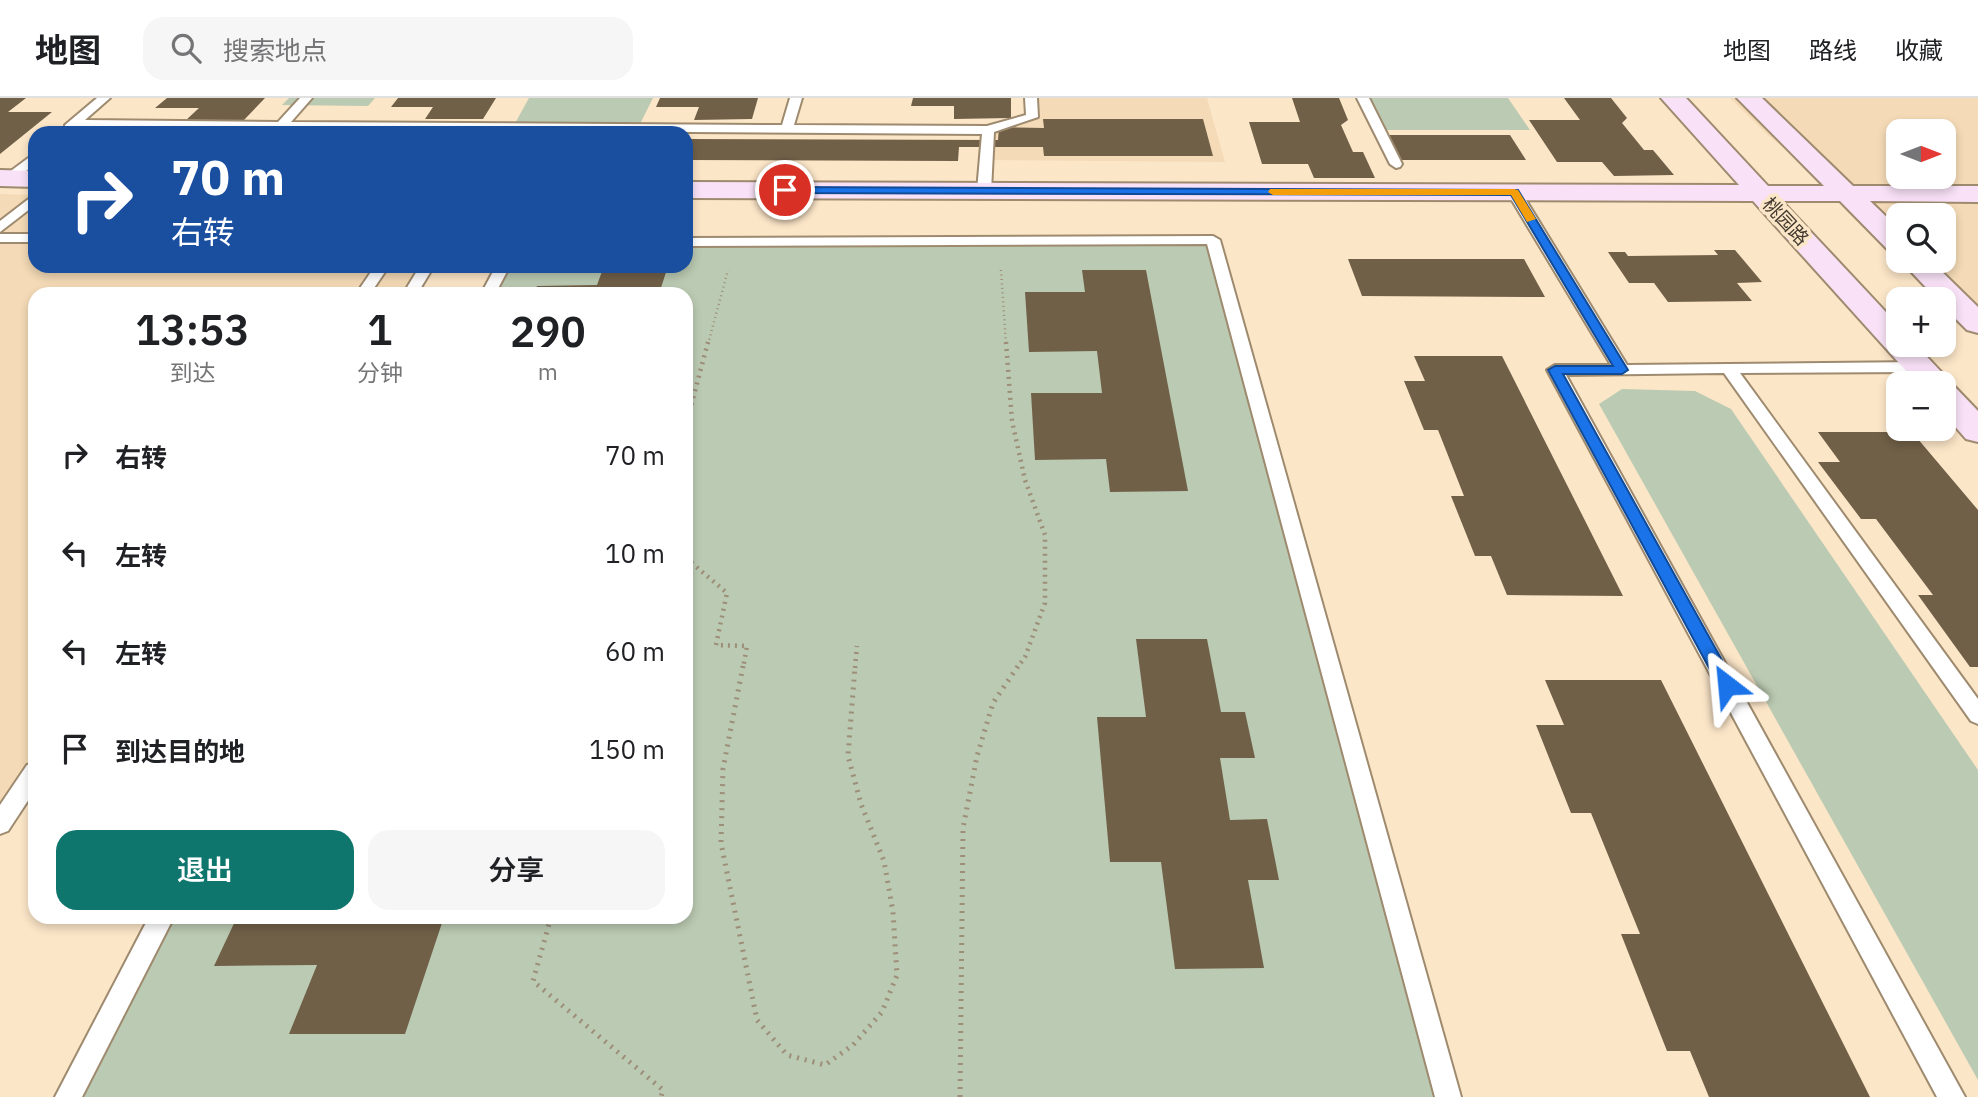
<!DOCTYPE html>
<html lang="zh">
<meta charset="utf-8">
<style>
:root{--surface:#fff;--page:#f6f6f6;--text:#202124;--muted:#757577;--line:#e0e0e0;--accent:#0f766e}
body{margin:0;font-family:"IBM Plex Sans","Noto Sans SC",sans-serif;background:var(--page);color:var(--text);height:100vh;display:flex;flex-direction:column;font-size:26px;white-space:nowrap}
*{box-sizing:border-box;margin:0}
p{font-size:23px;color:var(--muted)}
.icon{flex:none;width:38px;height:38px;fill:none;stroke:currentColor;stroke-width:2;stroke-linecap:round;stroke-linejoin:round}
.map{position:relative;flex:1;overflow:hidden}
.details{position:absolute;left:28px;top:189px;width:665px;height:637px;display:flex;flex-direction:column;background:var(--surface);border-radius:21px;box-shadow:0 4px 10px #0003}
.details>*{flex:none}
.hud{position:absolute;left:28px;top:28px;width:665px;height:147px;border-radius:21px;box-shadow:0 4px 10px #0003;background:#1a4fa0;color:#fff;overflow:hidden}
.needle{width:46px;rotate:90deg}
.controls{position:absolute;left:1886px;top:21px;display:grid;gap:14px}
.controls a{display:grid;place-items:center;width:70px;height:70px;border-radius:14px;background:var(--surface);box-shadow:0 4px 10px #0003;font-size:35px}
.pin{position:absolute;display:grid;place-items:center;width:60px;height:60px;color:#fff;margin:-30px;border:4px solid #fff;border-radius:50%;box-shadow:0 2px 7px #0007}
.me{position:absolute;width:77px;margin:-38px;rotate:331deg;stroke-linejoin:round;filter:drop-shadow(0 0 5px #0008)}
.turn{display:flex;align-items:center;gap:24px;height:147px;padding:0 28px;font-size:32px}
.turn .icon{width:91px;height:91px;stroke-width:2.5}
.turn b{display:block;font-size:49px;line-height:60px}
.eta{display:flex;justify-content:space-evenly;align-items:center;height:119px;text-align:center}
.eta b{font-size:42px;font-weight:600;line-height:49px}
.primary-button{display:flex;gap:14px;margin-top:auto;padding:14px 28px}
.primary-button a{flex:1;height:80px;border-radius:21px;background:var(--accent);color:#fff;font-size:28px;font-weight:600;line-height:80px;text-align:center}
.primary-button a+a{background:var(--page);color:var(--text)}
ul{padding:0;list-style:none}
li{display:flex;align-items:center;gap:21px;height:98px;padding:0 28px}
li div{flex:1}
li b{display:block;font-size:26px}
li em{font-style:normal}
header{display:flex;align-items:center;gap:42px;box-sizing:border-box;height:98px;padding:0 35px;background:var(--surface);border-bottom:2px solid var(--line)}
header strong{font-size:33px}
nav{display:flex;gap:38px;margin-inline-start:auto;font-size:24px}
.search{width:490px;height:63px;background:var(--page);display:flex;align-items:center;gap:18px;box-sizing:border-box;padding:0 24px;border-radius:21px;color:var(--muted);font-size:26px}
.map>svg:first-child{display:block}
.built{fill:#f4dab6;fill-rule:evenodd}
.green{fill:#bbcab2}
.building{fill:#716048}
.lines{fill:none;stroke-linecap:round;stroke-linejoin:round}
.lane-casing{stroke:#9e8a6e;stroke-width:4}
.secondary-casing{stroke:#9e8a6e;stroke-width:4}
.path-far2{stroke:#9d8e79;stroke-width:2.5;stroke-dasharray:1 3.5;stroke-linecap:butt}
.path-far1{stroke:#9d8e79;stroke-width:4.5;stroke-dasharray:2 5;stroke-linecap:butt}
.path{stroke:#9d8e79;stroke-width:5;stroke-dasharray:2 6;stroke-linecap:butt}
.lane{fill:#fff;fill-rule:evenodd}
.secondary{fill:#f9e2f7;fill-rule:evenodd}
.route{fill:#1a73e8;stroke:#114b97;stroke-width:2}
.slow{fill:#f59e0b}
.labels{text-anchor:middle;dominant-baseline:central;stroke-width:7;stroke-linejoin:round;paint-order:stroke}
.far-street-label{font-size:19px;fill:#433a2f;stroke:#fce6c8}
</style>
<header>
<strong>地图</strong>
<div class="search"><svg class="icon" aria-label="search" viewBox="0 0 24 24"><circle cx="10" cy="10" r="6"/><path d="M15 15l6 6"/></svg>搜索地点</div>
<nav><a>地图</a><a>路线</a><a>收藏</a></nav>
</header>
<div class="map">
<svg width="1978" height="999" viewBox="0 0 1978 999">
<rect width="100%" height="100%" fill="#fce6c8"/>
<g class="built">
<path d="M1031 0H1207L1225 64 986 62 988 32 1032 19Z"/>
<path d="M1730 0H1978V224L1916 163H1944V117H1899V146L1846 95 1772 41ZM1899 33H1944V79H1899Z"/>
<path d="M0 96 35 97V168H427L410 196H35V674L0 726Z"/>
</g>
<g class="green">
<path d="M289 0H375L368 8 282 7Z"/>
<path d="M529 0H653L638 30 513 29Z"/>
<path d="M1363 0H1508L1530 32H1379Z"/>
<path d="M1213 142 1448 999H68L162 819H686V196H488L503 168H686V143Z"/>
<path d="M1622 291 1695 293 1731 311 1978 672V982L1599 306Z"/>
</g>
<g class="building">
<path d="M0 0H26L8 14H52L0 56Z"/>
<path d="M167 0H265L244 22 185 23 199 10H155Z"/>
<path d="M398 0H496L483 21H425L433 9H391Z"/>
<path d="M660 0H758L752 21 694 22 699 9H656Z"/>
<path d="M913 0H1011V20L954 21V8H911Z"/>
<path d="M1292 0H1339L1348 22 1341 27 1353 54H1363L1375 80H1314L1308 66H1262L1249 24H1300Z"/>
<path d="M1564 0H1611L1627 20 1622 25 1644 52H1653L1674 77 1614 78 1602 64H1557L1529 22H1580Z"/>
<path d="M1043 21H1203L1213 58H1044L1043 49H959L958 63 686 62V41L998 42 999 29 1044 30Z"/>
<path d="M1386 37H1510L1526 62H1399Z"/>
<path d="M1714 152H1735L1762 184 1737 185 1752 203 1668 204 1654 185H1629L1608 154H1625L1628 158 1718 157Z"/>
<path d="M1348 161H1524L1545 199 1362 198Z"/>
<path d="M604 168H668L659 196H533L537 188 597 187Z"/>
<path d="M1082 172H1146L1188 393 1110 394 1106 361 1035 362 1031 295H1102L1097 253 1029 254 1025 194H1085Z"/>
<path d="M1414 258H1502L1623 498 1507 497 1491 458H1475L1451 398H1464L1438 332H1424L1404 283H1425Z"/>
<path d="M1818 334H1912L1978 412V569H1970L1918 497H1933L1876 421H1861L1818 364H1840Z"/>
<path d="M1136 541H1207L1221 614H1245L1255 660H1220L1230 722 1267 721 1279 782H1248L1264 870 1175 871 1161 764H1110L1097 619H1146Z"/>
<path d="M1545 582H1661L1870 999H1709L1690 953H1667L1621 836H1640L1591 715H1571L1536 627H1564Z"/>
<path d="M237 819H444L405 936H289L317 867 214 868Z"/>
</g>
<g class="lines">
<g class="lane-casing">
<g id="lane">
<path d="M97 0H110L85 22 278 24 300 0H312L291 24 782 27 790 0H802L794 27 987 28 1026 17 1025 0H1037L1038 19 994 34 991 93 984 97 977 93 982 36 77 30 65 33V27Z"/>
<path d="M1357 0H1369L1402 66 1400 69 1396 70 1390 66Z"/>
<path d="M35 55V65L14 84H4V78Z"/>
<path d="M1514 90 1521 94 1627 267 1919 264 1927 269 1919 274 1740 275 1978 601V626L1971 623 1724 275 1566 277 1965 999H1937L1547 272 1555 267H1611L1507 94Z"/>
<path d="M35 96V107L0 134V123Z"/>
<rect x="0" y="136" width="35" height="8"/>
<path d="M1213 138 1220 142 1461 999H1435L1207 146 686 148V140Z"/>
<path d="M375 168H389L370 196H356Z"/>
<path d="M420 168H434L417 196H403Z"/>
<path d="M496 168H510L495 196H481Z"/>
<path d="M35 665V692L8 733 0 736V707L27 667Z"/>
<path d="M149 819H174L82 999H55Z"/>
</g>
</g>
<g class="secondary-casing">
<g id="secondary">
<path d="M1661 0H1686L1768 88H1824L1737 0H1762L1853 88H1978V104L1870 103 1899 131V155L1889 153 1840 103H1782L1899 228V247H1916L1945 278 1949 287 1955 289 1978 313V344L1966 341 1944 316V285H1917L1753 103 686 100V84L1739 87Z"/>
<path d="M0 72 35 73V89L0 88Z"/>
<path d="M1901 163H1931L1978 209V235L1967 232 1944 209V201H1937Z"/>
</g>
</g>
<g class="path-far2">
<path d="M1001 172 1006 246"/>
<path d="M708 246 728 172"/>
</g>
<g class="path-far1">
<path d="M1006 244 1012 323 1025 382 1045 437V505L1025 559 1017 570"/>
<path d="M686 327 708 244"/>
<path d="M686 460 727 495 716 547 747 548 743 570"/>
<path d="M855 570 857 548"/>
</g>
<g class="path">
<path d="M743 568 723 671 721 745 757 922 787 957 825 967 853 947 882 914 897 877 893 814 884 763 861 706 848 658 855 568"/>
<path d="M551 819 533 883 663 992 661 999"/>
<path d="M960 999 963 730 977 658 993 605 1018 568"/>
</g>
<use href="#lane" class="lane"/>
<use href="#secondary" class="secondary"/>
</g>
<path class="route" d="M785 89 1518 92 1628 272 1622 276H1563L1733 582 1735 587 1733 592H1721L1548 272 1555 268H1613L1511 97 781 95V90Z"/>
<path class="slow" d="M1270 91H1514L1518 92 1536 121 1527 124 1511 97H1273L1268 94Z"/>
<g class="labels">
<g class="far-street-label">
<text transform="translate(1786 123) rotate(47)">桃园路</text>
</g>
</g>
</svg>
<div class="controls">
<a><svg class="needle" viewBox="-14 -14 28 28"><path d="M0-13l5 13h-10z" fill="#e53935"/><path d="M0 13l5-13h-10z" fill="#757577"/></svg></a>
<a><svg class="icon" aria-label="search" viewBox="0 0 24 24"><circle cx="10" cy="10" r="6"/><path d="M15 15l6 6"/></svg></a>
<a>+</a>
<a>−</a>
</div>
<div class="pin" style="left:785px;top:92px;background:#d93025"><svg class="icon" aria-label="arrive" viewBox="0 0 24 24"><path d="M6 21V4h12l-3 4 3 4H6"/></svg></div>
<svg class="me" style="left:1727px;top:587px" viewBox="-20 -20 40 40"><path d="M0-17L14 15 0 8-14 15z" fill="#1a73e8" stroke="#fff" stroke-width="4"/></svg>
<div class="hud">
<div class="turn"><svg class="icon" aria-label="right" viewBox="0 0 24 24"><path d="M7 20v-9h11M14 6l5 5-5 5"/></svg><div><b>70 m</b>右转</div></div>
</div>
<section class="details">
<div class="eta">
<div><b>13:53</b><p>到达</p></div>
<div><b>1</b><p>分钟</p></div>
<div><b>290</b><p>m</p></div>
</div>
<ul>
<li><svg class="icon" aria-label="right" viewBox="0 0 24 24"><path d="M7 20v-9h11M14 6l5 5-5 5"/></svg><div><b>右转</b></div><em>70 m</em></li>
<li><svg class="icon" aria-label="left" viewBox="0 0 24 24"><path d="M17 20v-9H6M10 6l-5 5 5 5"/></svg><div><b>左转</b></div><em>10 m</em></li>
<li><svg class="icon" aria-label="left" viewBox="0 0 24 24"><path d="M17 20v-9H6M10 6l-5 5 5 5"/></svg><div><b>左转</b></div><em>60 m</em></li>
<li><svg class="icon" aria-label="arrive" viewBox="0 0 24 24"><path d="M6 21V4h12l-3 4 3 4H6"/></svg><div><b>到达目的地</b></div><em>150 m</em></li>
</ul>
<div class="primary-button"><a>退出</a><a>分享</a></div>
</section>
</div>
